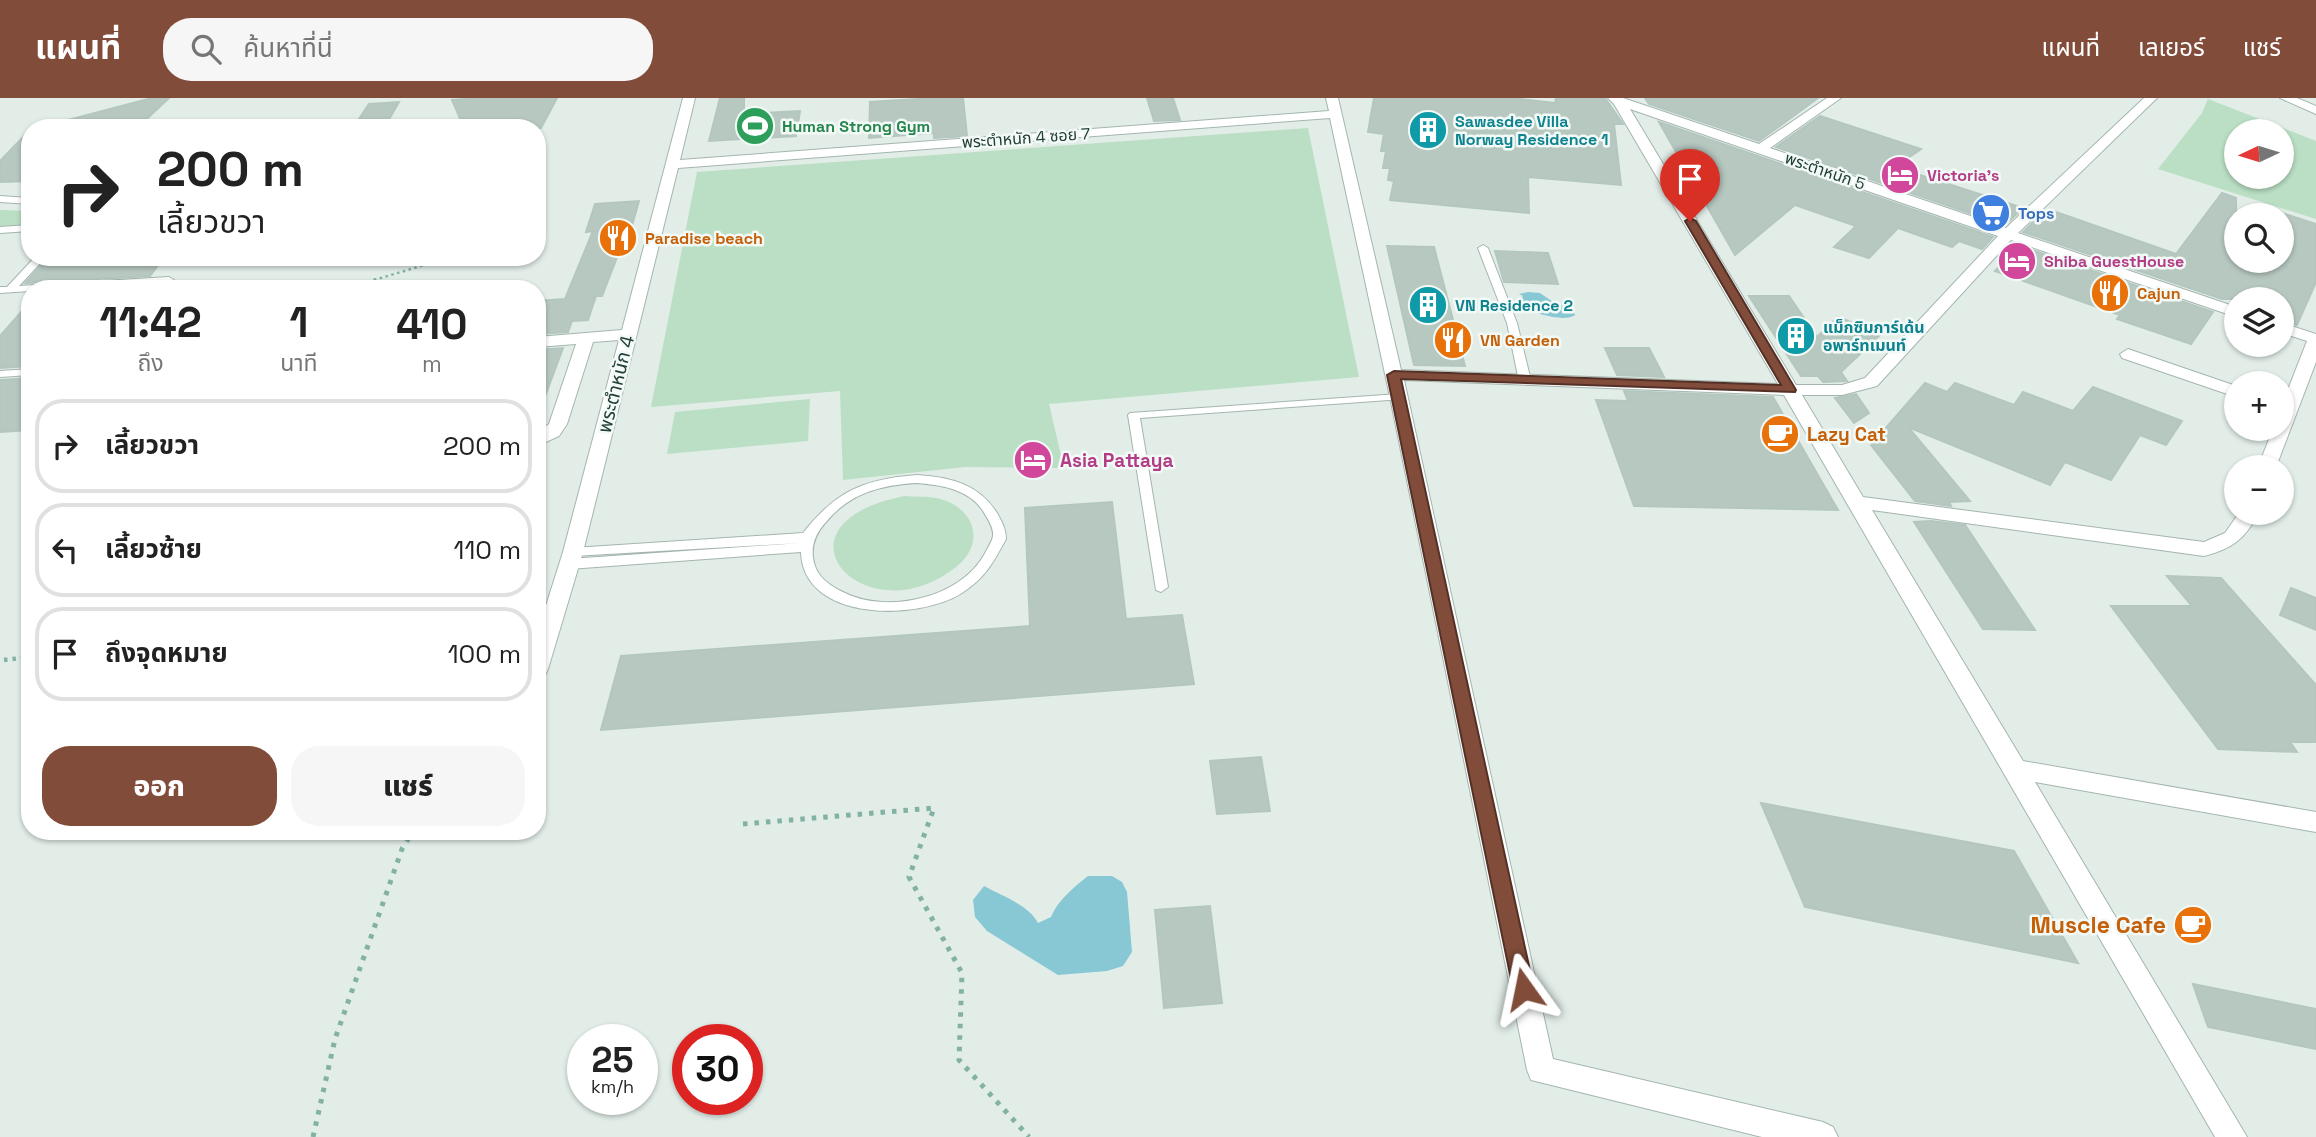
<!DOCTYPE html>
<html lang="th">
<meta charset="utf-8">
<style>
:root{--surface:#fff;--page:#f6f6f6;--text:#222;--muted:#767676;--line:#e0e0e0;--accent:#814c3a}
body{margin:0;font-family:"Space Grotesk","Noto Sans Thai",sans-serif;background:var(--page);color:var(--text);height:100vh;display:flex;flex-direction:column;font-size:26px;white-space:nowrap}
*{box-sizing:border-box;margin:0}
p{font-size:23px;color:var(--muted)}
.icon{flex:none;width:38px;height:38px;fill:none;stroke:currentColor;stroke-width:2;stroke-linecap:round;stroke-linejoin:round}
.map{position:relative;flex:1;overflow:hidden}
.side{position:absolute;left:21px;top:182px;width:525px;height:560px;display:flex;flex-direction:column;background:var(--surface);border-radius:28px;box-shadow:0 2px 5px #0004}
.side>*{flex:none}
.banner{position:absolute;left:21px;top:21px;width:525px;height:147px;border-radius:28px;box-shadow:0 2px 5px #0004;background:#fff;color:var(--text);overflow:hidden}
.needle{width:46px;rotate:266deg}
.tools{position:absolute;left:2224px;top:21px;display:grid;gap:14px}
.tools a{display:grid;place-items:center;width:70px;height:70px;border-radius:50%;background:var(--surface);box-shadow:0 2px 5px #0004;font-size:35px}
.speed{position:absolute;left:567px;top:926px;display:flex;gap:14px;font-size:35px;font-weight:700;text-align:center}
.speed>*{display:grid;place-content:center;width:91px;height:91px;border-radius:50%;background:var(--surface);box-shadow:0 2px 5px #0004;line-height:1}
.speed small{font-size:18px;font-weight:400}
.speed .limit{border:10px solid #d22;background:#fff;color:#111}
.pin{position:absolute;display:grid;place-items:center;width:60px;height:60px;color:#fff;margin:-72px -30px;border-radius:50% 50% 50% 0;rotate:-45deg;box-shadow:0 0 7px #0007}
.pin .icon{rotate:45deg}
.me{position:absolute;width:77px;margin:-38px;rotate:348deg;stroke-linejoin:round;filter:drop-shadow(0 0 5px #0008)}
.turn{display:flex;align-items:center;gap:24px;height:147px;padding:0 21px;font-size:32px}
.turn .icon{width:91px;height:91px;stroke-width:2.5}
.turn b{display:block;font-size:49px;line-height:60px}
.eta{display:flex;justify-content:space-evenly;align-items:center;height:119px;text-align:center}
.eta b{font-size:42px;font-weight:800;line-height:49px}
.button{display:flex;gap:14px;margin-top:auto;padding:14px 21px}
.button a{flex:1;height:80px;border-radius:28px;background:var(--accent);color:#fff;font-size:28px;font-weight:800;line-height:80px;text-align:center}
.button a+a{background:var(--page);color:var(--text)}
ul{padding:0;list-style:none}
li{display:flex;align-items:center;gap:21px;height:94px;margin:0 14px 10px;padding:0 7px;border:4px solid var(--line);border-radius:28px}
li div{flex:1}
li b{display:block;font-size:26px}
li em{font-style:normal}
header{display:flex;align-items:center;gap:42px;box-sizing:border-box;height:98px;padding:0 35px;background:var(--accent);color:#fff}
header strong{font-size:33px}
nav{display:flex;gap:38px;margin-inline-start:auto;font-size:24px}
.search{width:490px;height:63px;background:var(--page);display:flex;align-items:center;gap:18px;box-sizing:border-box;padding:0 24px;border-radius:28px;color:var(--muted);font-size:26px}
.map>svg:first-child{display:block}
.green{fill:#badfc4;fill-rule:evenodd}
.water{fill:#88c7d4}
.building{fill:#b7c8c1;stroke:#b4c7bf;stroke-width:2}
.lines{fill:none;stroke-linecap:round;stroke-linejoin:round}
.service-casing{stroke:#a4b5af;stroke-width:2}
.minor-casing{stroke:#a4b5af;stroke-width:2}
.path-far3{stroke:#82b2a3;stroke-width:2.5;stroke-dasharray:2.5 3.5;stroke-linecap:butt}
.path-far2{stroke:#82b2a3;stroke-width:3.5;stroke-dasharray:2.5 4.5;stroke-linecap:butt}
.path-far1{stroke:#82b2a3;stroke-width:4.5;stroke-dasharray:3.5 5;stroke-linecap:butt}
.path{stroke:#82b2a3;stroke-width:5;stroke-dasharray:4.5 7;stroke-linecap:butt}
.service{fill:#fff;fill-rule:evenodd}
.minor{fill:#fff;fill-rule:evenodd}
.route{fill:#814c3a;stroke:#543126;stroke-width:2}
.labels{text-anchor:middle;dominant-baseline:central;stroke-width:5;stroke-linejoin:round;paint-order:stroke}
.far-culture-label{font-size:16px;font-weight:bold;fill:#0d838f;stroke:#f3f9f6;text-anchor:start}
.far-leisure-label{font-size:16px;font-weight:bold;fill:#27864d;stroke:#f3f9f6;text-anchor:start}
.far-street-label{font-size:16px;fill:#213f37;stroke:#f3f9f6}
.far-hotel-label{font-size:16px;font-weight:bold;fill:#b23c85;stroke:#f3f9f6;text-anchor:start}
.far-shop-label{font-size:16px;font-weight:bold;fill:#366cbe;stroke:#f3f9f6;text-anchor:start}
.far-food-label{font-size:16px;font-weight:bold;fill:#c56008;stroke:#f3f9f6;text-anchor:start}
.street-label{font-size:19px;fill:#213f37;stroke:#f3f9f6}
.food-label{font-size:19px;font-weight:bold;fill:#c56008;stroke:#f3f9f6;text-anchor:start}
.hotel-label{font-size:19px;font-weight:bold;fill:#b23c85;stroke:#f3f9f6;text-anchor:start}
.near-food-label{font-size:23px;font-weight:bold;fill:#c56008;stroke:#f3f9f6;text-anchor:end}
</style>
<header>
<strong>แผนที่</strong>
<div class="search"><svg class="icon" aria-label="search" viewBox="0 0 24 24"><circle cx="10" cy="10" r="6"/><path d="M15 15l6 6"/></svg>ค้นหาที่นี่</div>
<nav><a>แผนที่</a><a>เลเยอร์</a><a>แชร์</a></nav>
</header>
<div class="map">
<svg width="2316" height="1039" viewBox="0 0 2316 1039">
<rect width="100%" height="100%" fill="#e2ede8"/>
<g class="green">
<path d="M2208 1 2316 43V121L2158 71 2202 15ZM2236 33H2282V79H2236Z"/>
<path d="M1308 30 1359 279 1049 306 1064 370 965 369 843 382 840 293 651 309 697 74Z"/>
<path d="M0 112 30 113V127L0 128Z"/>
<path d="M810 301 808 343 667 356 675 314Z"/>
<path d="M904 398C914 399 926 398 936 400 973 407 988 444 956 469 865 541 761 427 904 398Z"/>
</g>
<g class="water">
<path d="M1528 194 1540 195 1553 204 1572 210 1575 217C1565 225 1525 215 1519 203L1523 198 1519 196Z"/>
<path d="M1088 778H1112L1122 784 1127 794 1132 854 1123 868 1107 873 1058 877 987 833 975 819 973 802 984 788C1002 798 1029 807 1038 825L1051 819C1058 802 1073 790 1088 778Z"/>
</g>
<g class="building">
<path d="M152 0H169L137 30H69L68 22Z"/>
<path d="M480 0H557L541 30H464L452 2Z"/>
<path d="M720 0H744V16L800 13 796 38 709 43Z"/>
<path d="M934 0H963L967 38 934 40V35L869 40 870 4Z"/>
<path d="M1147 0H1173L1180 22 1154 23Z"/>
<path d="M1374 0H1511L1555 5 1556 0H1605L1623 26H1614L1621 87 1528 79 1529 115 1390 102 1394 83 1388 82 1390 70H1383L1386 53H1381L1384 36 1368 34Z"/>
<path d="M1645 0H1818L1759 43 1649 6Z"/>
<path d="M399 4 384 30H353L369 6Z"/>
<path d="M1820 18 1921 51 1895 69 2023 110 2005 127 1776 49Z"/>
<path d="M1659 24 1993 139 1982 151 1959 143 1952 149 1898 130 1869 160 1834 149 1856 128 1795 107 1735 157Z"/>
<path d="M30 32V83L0 84V63Z"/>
<path d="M2222 95 2236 100V163H2282V115L2316 126V184L2297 227 2282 223V201H2222L2023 134 2041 116 2049 118 2053 113 2176 156Z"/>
<path d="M639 103 631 131H628L602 198H596L588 222 572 223 568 234 537 236V203L565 201 593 133 586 134 595 106Z"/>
<path d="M2012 145 2213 214 2191 246 2117 221 2120 217 1995 173 2007 160 2000 158Z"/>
<path d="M1387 148 1434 149 1465 268 1414 267Z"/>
<path d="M1495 153 1548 155 1558 186 1504 184Z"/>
<path d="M49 159H164L150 178 25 185Z"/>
<path d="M1749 198H1789L1817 239 1838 219 1881 236 1841 274 1847 283 1823 284 1818 278H1801Z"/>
<path d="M30 204V268L0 270V238Z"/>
<path d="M563 250 540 312 537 311V252Z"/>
<path d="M1605 250H1649L1664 279 1617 277Z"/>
<path d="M30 280V332L0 334V282Z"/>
<path d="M1925 285 1947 294 1955 285 2014 307 2023 294 2073 313 2093 289 2182 323 2166 347 2140 337 2111 382 2065 364 2050 387 1908 329 1970 403 1949 404 1951 408 1915 403 1871 347Z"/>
<path d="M1624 293 1773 299 1838 412 1634 408 1596 302 1628 303Z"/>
<path d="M1856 296 1869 315 1854 325 1835 300Z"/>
<path d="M1112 404 1126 521 1182 517 1194 586 601 632 621 558 1030 528 1025 410Z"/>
<path d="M1931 423 1965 427 2035 532 1983 531 1914 424Z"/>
<path d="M2167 478 2221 480 2316 587V644H2290L2297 654 2218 651 2111 508H2192Z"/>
<path d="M2291 490 2316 500V532L2280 517Z"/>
<path d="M1261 659 1270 713 1217 716 1210 663Z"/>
<path d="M1761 705 2014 753 2078 865 1805 809Z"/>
<path d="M1210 808 1222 905 1164 910 1155 812Z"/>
<path d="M2193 886 2316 911V951L2208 929Z"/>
</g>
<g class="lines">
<g class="service-casing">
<g id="service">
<path d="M0 98 30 100V106L0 104Z"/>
<path d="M30 127V133L0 135V129Z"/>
<path d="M1483 147 1488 150 1517 225 1531 283 1529 285 1525 286 1519 283 1507 225 1478 150Z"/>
<path d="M35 159H46L19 188 169 179 174 182 169 185 73 191H30V193L0 195V189H7Z"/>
<path d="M30 271V277L0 279V273Z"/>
<path d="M1399 296 1403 297V301L1140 320 1168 489 1161 494 1156 492 1128 317 1130 315Z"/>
<path d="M917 377C950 379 979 386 997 415 1002 424 1006 431 1006 441 993 465 986 479 962 495 918 523 803 524 801 454L569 471 562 466 569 461 801 445 573 458 566 454 573 450 803 435C836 393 864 381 917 377ZM917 385C941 387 969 391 983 413 987 420 994 429 993 438 992 444 987 451 984 457 960 500 888 516 845 495 834 490 819 481 815 468 809 450 815 436 826 424 850 395 881 387 917 385Z"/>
</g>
</g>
<g class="minor-casing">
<g id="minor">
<path d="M683 0H695L680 62 1329 13 1326 0H1338L1401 272 1778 286 1614 6 1608 0H1623L1759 46 1827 0H1841L1770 50 2006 130 2144 0H2157L2018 135 2236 209V219L2011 142 1877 288 1842 297H1802L1863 399 2204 444 2225 435 2239 415H2258C2246 441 2231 451 2204 458L1872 412 2023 663 2316 714V734L2035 684 2247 1039H2215L1784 297 1404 282 1553 961 1823 1024 1833 1029 1838 1039H1762L1531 982 1527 972 1390 299 1330 20 678 70 583 454 548 571 545 577 537 579V536L563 454 619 242 593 244 567 326 559 338 537 348V335L549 326 576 246 537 249V239L622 232ZM1630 11 1998 138 1865 280 1842 287H1796Z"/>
<path d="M2280 0H2297L2316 8V16Z"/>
<path d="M2282 225 2316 236V264L2276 369H2258L2273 331H2282V307L2307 243 2282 235Z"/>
<path d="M2128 251 2236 288V299L2122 260 2120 256Z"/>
</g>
</g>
<g class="path-far3">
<path d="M265 159 313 162 327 159"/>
<path d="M374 182 438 163 440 159"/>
</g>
<path class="path-far2" d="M372 191 368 184 379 181"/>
<path class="path-far1" d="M4 562 30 559"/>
<g class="path">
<path d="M743 726 934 710 909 779 962 875 959 962 1029 1039"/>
<path d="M313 1039 335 941 402 751 413 733"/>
</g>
<use href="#service" class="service"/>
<use href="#minor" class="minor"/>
</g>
<path class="route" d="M1690 120 1696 123 1796 292 1795 294 1401 281 1534 891 1531 898 1524 901 1516 898 1513 891 1387 277 1394 273 1781 287 1685 123Z"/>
<defs>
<g id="stadium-disc" transform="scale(2.0125)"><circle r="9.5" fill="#2e9e5b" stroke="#f3f9f6"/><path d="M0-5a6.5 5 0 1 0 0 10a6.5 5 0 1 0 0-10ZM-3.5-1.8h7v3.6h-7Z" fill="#fff"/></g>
<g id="building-disc" transform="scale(2.0125)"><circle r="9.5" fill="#0f9aa8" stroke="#f3f9f6"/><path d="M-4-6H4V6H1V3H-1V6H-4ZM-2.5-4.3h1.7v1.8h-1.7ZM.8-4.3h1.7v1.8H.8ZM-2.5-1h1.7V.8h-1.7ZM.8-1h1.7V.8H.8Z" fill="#fff"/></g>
<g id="hotel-disc" transform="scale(2.0125)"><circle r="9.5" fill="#d1479c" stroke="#f3f9f6"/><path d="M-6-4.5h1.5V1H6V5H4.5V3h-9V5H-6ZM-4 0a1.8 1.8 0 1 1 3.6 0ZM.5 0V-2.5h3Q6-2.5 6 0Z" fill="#fff"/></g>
<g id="supermarket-disc" transform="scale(2.0125)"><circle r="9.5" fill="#3f7fe0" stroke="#f3f9f6"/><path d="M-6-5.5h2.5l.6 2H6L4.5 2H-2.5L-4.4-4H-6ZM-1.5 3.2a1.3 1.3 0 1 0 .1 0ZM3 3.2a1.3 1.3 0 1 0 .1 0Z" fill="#fff"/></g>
<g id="restaurant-disc" transform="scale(2.0125)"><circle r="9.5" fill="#e8710a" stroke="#f3f9f6"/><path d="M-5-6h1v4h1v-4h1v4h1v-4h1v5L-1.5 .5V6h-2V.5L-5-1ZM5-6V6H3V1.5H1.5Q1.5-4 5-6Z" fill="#fff"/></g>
<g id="cafe-disc" transform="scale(2.0125)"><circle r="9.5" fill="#e8710a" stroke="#f3f9f6"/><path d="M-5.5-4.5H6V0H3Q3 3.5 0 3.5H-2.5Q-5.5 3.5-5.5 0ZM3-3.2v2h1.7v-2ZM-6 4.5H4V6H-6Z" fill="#fff"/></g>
</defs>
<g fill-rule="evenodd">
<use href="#stadium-disc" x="755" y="28"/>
<use href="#building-disc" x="1428" y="32"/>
<use href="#hotel-disc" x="1900" y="77"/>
<use href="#supermarket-disc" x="1991" y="115"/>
<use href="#restaurant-disc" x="618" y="140"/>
<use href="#hotel-disc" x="2017" y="163"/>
<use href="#restaurant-disc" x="2110" y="195"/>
<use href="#building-disc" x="1428" y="207"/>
<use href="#building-disc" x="1796" y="238"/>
<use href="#restaurant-disc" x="1453" y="242"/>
<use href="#cafe-disc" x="1780" y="336"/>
<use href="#hotel-disc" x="1033" y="362"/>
<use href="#cafe-disc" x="2193" y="827"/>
</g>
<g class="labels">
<g class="far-culture-label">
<text x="1455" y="23">Sawasdee Villa<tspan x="1455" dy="18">Norway Residence 1</tspan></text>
<text x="1455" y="207">VN Residence 2</text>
<text x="1823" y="229">แม็กซิมการ์เด้น<tspan x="1823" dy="18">อพาร์ทเมนท์</tspan></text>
</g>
<g class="far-leisure-label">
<text x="782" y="28">Human Strong Gym</text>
</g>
<g class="far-street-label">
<text transform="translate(1026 40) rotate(-4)">พระตำหนัก 4 ซอย 7</text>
<text transform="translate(1825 73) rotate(19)">พระตำหนัก 5</text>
</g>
<g class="far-hotel-label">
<text x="1927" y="77">Victoria's</text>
<text x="2044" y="163">Shiba GuestHouse</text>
</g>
<g class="far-shop-label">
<text x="2018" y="115">Tops</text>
</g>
<g class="far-food-label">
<text x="645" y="140">Paradise beach</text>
<text x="2137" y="195">Cajun</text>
<text x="1480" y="242">VN Garden</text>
</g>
<g class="street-label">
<text transform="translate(616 286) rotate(-76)">พระตำหนัก 4</text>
</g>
<g class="food-label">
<text x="1807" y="336">Lazy Cat</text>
</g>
<g class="hotel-label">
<text x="1060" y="362">Asia Pattaya</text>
</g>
<g class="near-food-label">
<text x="2166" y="827">Muscle Cafe</text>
</g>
</g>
</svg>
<div class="tools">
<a><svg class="needle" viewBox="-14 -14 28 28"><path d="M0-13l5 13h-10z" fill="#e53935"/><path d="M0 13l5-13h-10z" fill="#767676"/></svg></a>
<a><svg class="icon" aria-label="search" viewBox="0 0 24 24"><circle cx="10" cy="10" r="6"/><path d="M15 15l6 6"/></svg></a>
<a><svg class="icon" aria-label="layers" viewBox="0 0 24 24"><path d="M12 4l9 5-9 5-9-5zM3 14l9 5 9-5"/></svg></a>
<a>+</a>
<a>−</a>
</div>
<div class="speed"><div>25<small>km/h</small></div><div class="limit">30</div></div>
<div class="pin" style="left:1690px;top:123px;background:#d93025"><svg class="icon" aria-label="arrive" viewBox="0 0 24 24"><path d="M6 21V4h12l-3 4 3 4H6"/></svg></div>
<svg class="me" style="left:1524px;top:891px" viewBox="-20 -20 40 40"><path d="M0-17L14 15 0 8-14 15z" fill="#814c3a" stroke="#fff" stroke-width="4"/></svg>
<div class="banner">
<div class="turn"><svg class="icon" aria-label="right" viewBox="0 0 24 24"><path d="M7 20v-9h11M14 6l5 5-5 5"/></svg><div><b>200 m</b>เลี้ยวขวา</div></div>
</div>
<section class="side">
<div class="eta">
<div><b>11:42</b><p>ถึง</p></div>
<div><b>1</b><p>นาที</p></div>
<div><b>410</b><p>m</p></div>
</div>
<ul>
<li><svg class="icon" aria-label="right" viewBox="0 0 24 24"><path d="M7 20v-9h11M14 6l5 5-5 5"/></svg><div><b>เลี้ยวขวา</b></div><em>200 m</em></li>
<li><svg class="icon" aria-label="left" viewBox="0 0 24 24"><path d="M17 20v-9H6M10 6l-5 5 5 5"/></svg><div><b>เลี้ยวซ้าย</b></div><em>110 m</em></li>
<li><svg class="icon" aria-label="arrive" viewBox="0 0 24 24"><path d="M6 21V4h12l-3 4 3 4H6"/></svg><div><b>ถึงจุดหมาย</b></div><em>100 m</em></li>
</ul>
<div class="button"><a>ออก</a><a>แชร์</a></div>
</section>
</div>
